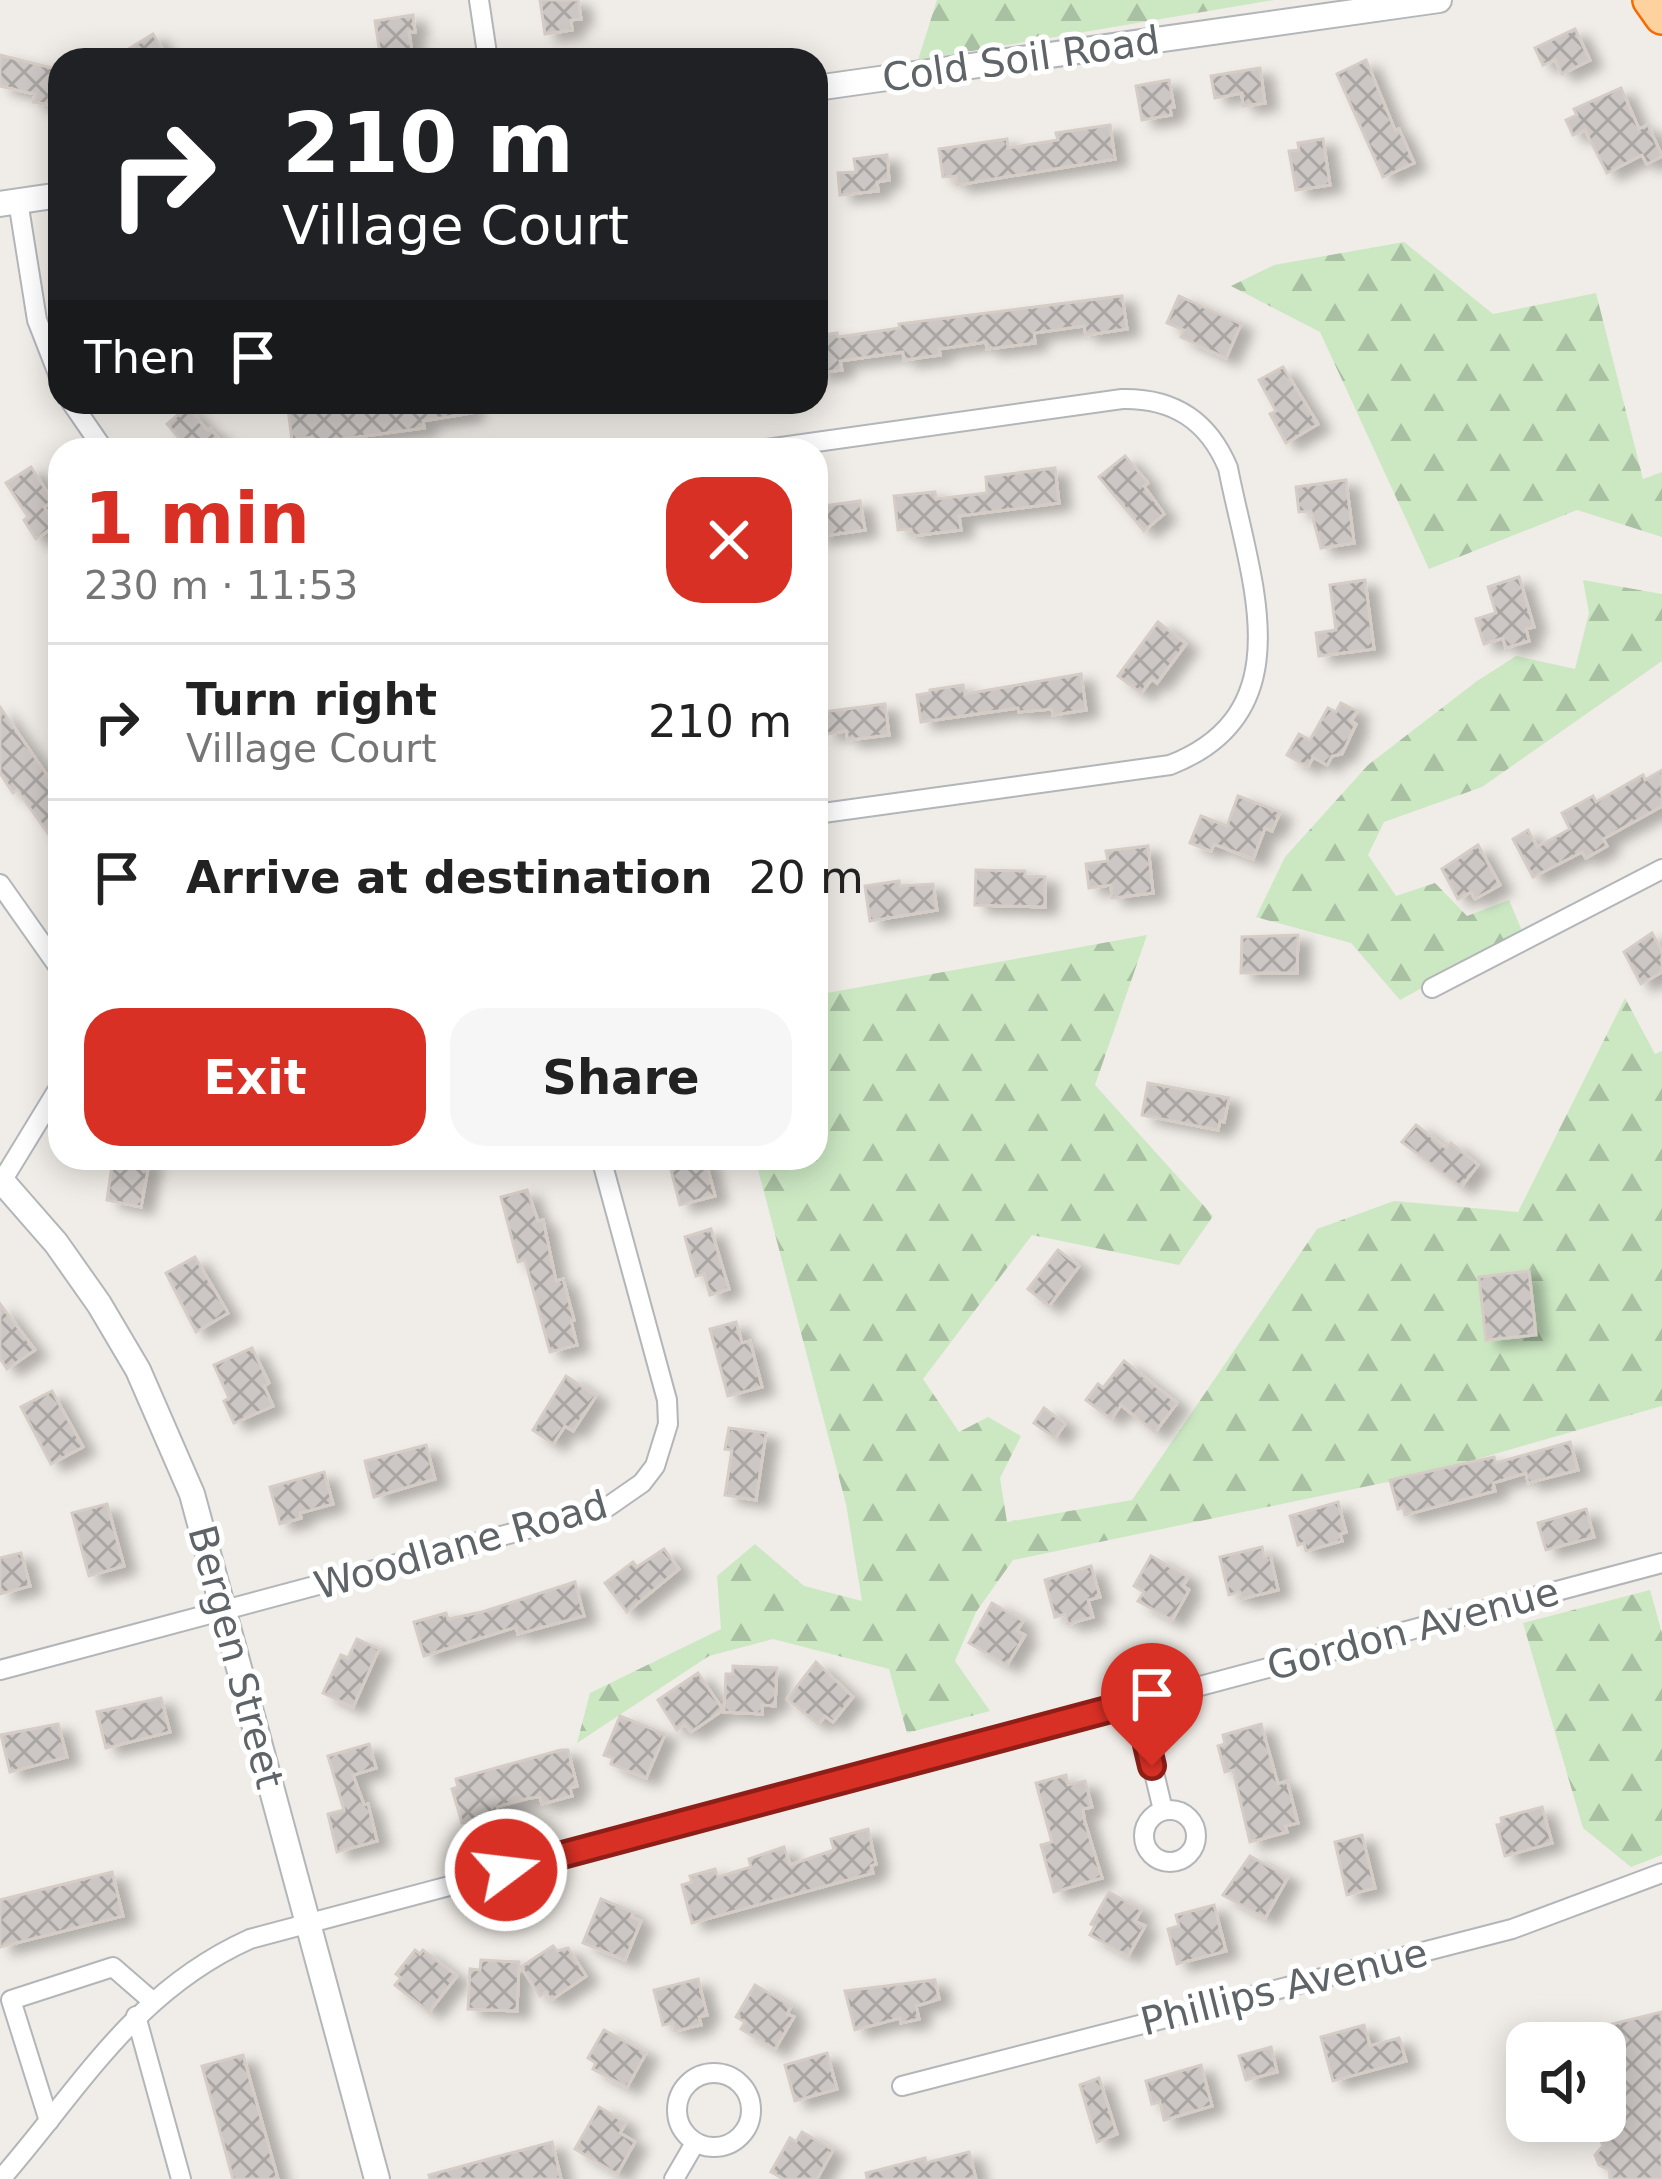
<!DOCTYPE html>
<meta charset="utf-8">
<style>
:root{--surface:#fff;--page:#f6f6f6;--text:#222;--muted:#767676;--line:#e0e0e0;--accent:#d93025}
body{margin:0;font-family:"DejaVu Sans",sans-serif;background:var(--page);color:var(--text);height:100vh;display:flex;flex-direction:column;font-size:45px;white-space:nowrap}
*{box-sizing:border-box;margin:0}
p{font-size:39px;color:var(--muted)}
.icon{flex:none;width:66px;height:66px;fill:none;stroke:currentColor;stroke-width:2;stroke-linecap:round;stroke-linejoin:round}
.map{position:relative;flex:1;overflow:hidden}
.details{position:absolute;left:48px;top:438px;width:780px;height:732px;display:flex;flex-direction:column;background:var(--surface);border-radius:36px;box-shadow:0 6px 30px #0003}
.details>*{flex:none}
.top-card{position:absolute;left:48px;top:48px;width:780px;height:366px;border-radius:36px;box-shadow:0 6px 30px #0003;background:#202124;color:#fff;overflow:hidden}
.controls{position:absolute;left:1506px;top:2022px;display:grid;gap:24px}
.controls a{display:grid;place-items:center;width:120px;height:120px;border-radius:24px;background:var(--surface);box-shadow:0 6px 30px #0003;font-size:60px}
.pin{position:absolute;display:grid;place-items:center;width:102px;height:102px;color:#fff;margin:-123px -51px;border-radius:50% 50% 50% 0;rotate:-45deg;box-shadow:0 0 12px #0007}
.pin .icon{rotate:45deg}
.me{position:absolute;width:132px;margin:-66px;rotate:75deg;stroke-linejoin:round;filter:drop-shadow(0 0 9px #0008)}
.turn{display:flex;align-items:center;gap:42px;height:252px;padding:0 36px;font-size:54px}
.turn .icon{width:156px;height:156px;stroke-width:2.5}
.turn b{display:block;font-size:84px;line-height:102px}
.then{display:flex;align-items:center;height:114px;padding:0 36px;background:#0003;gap:24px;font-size:45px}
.round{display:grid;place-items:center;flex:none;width:126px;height:126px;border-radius:36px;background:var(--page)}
.summary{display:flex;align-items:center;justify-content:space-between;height:204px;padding:0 36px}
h1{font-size:72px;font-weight:700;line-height:90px;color:var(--accent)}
.action{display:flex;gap:24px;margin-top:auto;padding:24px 36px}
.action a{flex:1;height:138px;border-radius:36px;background:var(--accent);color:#fff;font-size:48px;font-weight:700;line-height:138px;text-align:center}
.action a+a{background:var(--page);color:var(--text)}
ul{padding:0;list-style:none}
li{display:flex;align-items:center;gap:36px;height:156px;padding:0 36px;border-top:3px solid var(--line)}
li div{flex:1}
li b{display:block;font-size:45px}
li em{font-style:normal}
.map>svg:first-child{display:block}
.forest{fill:url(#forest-firs)}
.building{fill:url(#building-cross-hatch);stroke:#d5ccc5;stroke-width:3;filter:url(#shadow)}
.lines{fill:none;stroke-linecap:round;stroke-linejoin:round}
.minor-casing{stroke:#b2b6b9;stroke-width:22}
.tertiary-casing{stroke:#b2b6b9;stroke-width:28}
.trunk-casing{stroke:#f76b00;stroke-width:38}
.minor{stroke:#fff;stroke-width:18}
.tertiary{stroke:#fff;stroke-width:24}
.trunk{stroke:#fed29e;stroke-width:33}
.route-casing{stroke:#8d1f18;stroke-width:30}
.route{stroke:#d93025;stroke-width:21}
.labels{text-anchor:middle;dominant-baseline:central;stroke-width:10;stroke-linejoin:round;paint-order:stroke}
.street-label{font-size:39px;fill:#5e6467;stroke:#fff}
</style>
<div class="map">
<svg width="1662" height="2179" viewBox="0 0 1662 2179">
<defs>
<pattern id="forest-firs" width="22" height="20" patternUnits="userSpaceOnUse" patternTransform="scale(3)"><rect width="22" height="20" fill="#cce8c3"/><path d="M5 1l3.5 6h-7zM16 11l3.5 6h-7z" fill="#a9c0a2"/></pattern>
<pattern id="building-cross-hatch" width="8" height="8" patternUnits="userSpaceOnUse" patternTransform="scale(3)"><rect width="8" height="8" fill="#ccc7c4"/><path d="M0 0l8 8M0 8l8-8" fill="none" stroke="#a9a5a3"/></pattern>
<filter id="shadow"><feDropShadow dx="12" dy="7" stdDeviation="6" flood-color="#0004"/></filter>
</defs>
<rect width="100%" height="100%" fill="#f0ece7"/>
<g class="forest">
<path d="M937 0H1274L918 60Z"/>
<path d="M1404 242 1493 314 1596 293 1643 479 1662 472V537L1577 510 1429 569 1320 332 1231 286 1274 265Z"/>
<path d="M1583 580 1662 594V661L1482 787 1384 822 1368 855 1396 896 1435 883 1467 916 1509 900 1523 933 1400 1000 1351 943 1256 917 1285 857 1368 765 1477 681 1516 656 1575 669 1589 613Z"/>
<path d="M1147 935 1095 1085 1213 1216 1179 1265 1032 1235 923 1379 959 1432 988 1417 1021 1436 1000 1478 1007 1522 1132 1500 1317 1229 1394 1201 1518 1212 1625 998 1655 1054 1662 1051V1406L1421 1475 1013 1560 976 1612 955 1661 990 1711 907 1733 889 1669 773 1639 709 1656 577 1743 590 1693 721 1629 717 1576 755 1544 804 1586 862 1601 846 1504 755 1158H816V995Z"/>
<path d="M1650 1590 1662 1633V1855L1631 1867 1583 1828 1523 1623Z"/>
</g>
<g class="building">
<path d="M540 0H578L581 19 571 20 572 30 545 34Z"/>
<path d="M413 15 415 32H409L413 60H381L375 21Z"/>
<path d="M1575 29 1590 60 1562 74 1555 60 1543 65 1535 48Z"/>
<path d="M153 34 169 60H137L130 48Z"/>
<path d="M0 55 60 70 56 106 33 102 35 94 0 86Z"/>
<path d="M1366 60 1395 130 1399 129 1414 163 1383 177 1337 74Z"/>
<path d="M1260 68 1265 103 1243 106 1242 93 1215 98 1211 76Z"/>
<path d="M1169 80 1174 107H1170L1171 115 1142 120 1136 86Z"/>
<path d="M1621 88 1639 129 1648 125 1662 156 1647 164 1642 155 1607 173 1585 130 1573 135 1566 120 1577 115 1574 109Z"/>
<path d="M1110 125 1115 159 957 185 956 176 943 177 939 149 1007 139 1008 148 1058 140 1056 133Z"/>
<path d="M1323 139 1330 185 1296 190 1289 151 1299 150 1298 143Z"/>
<path d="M887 155 889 180 877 182 878 191 840 195 838 173 856 172 854 159Z"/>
<path d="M1122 296 1127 329 1086 335 1084 326 1034 333 1035 343 987 349 986 342 939 349 940 355 904 360 903 352 840 361 842 370 816 373V336L837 333 838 337 900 328 899 324Z"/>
<path d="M1179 296 1241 324 1226 358 1181 337 1184 330 1167 323Z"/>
<path d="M1283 367 1318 424 1286 443 1270 414 1276 411 1259 380Z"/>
<path d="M346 402H470L471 413 423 421 424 428 312 443V437L292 440 288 409Z"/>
<path d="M187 407 208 431 210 429 229 450H189L167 424Z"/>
<path d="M1125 456 1148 483 1144 486 1164 514 1144 531 1099 477Z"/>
<path d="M31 467 53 501 44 507 56 525 36 539 24 520 28 517 6 483Z"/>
<path d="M1055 468 1059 503 959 516 961 530 912 536 911 529 898 530 894 496 935 492 936 499 987 493 986 477Z"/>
<path d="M1346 480 1354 543 1321 548 1311 511 1299 512 1296 487Z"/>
<path d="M860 501 865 530 816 537V507Z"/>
<path d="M1519 577 1534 627 1526 629 1529 641 1506 648 1503 638 1484 644 1476 619 1496 613 1488 587Z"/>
<path d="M1365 580 1374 649 1319 656 1316 633 1336 630 1330 585Z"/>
<path d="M1158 622 1186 644 1157 683 1152 679 1141 693 1118 676Z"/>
<path d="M1081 674 1086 710 1053 715 1052 709 1019 712 1018 708 921 722 917 695 930 693V690L963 685 965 694Z"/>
<path d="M1341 703 1357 711 1351 721 1356 724 1342 754 1332 756 1327 765 1313 757 1308 767 1287 755 1299 734 1310 740 1328 708 1336 712Z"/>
<path d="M885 704 889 735 848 740 846 731 826 734 823 712Z"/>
<path d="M0 707 60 794V850L17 790 13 793 0 773Z"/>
<path d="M1662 770V806L1603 839 1607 846 1586 858 1582 852 1533 877 1513 839 1528 830 1537 847 1570 829 1562 813 1593 796 1596 802 1643 775 1645 780Z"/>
<path d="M1238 796 1280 812 1272 831 1265 828 1253 859 1214 844 1211 851 1190 843 1201 816 1227 826Z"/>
<path d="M1478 845 1500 885 1475 899 1471 892 1458 899 1442 869Z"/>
<path d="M1148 846 1153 893 1112 898 1111 885 1089 888 1086 864 1108 861 1106 851Z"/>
<path d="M976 870 1025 871V876L1045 877V907L975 905Z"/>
<path d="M899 881 900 886 933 884 937 910 870 921 865 886Z"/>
<path d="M1652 933 1662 951V972L1641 984 1624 952Z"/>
<path d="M1298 935 1297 973H1241L1242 937Z"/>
<path d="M1148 1083 1229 1098 1224 1122 1220 1121 1218 1130 1142 1115Z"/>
<path d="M1416 1125 1446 1148 1451 1143 1478 1165 1461 1187 1402 1142Z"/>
<path d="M113 1158H150L141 1207 107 1200Z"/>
<path d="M668 1158H705L715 1196 680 1205Z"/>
<path d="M527 1190 538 1221 543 1220 556 1281 563 1279 574 1320 571 1321 577 1345 550 1352 525 1260 518 1262 501 1197Z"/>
<path d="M711 1229 729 1289 710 1295 704 1274 696 1276 685 1237Z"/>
<path d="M1058 1250 1079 1266 1049 1306 1028 1289Z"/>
<path d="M195 1257 228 1313 196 1332 166 1273Z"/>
<path d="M1529 1271 1536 1335 1486 1340 1479 1277Z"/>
<path d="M0 1304 35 1350 7 1369 0 1358Z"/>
<path d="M736 1322 742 1343 750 1341 762 1387 728 1396 710 1329Z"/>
<path d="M252 1348 269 1383 264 1386 273 1406 234 1423 224 1401 229 1398 214 1365Z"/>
<path d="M1124 1361 1177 1403 1155 1432 1121 1405 1111 1419 1086 1400 1098 1384 1103 1388Z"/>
<path d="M566 1376 596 1396 573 1431 565 1426 553 1444 533 1430Z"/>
<path d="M52 1391 83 1447 51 1464 21 1407Z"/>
<path d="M1044 1408 1065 1424 1055 1438 1034 1423Z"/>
<path d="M729 1428 766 1433 756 1500 725 1495 732 1450 725 1449Z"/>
<path d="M1570 1442 1578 1470 1528 1483 1526 1473 1493 1483 1495 1491 1405 1515 1403 1507 1398 1509 1390 1480 1494 1457 1496 1463Z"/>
<path d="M426 1445 435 1479 374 1497 365 1461Z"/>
<path d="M324 1472 333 1504 300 1513 301 1518 280 1524 270 1487Z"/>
<path d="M1338 1502 1346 1532 1340 1534 1342 1541 1306 1551 1304 1543 1298 1545 1290 1516Z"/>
<path d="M107 1504 124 1566 89 1576 72 1513Z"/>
<path d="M1586 1509 1594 1537 1546 1550 1538 1523Z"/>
<path d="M1262 1547 1264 1557 1270 1555 1278 1590 1241 1599 1240 1592 1229 1595 1220 1557Z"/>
<path d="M664 1549 679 1569 627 1612 605 1583 633 1562 637 1567Z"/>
<path d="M21 1553 30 1586 0 1594V1558Z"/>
<path d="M1151 1556 1188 1577 1183 1586 1189 1590 1172 1620 1138 1601 1144 1592 1134 1586Z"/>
<path d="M1091 1566 1100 1597 1088 1600 1093 1617 1068 1624 1065 1614 1055 1617 1045 1580Z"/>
<path d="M575 1582 584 1616 518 1634 516 1627 424 1656 414 1622 446 1613 448 1619 482 1612Z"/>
<path d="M992 1603 1023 1621 1017 1631 1025 1635 1007 1665 969 1643Z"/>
<path d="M357 1639 379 1649 353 1707 323 1693 341 1655 348 1658Z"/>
<path d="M816 1662 853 1697 833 1722 825 1716 818 1724 787 1699Z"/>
<path d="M733 1666 777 1668 775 1706 762 1705V1714L724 1712 726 1674H733Z"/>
<path d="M698 1673 723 1710 691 1732 685 1724 677 1730 658 1700Z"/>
<path d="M161 1698 170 1732 106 1748 97 1712Z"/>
<path d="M620 1716 665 1734 646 1778 611 1764 613 1758 604 1755Z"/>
<path d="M58 1724 67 1757 10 1772 1 1735Z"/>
<path d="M1261 1724 1278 1784 1287 1781 1298 1823 1285 1826 1287 1832 1250 1842 1233 1770 1225 1772 1218 1746 1225 1744 1223 1735Z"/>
<path d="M369 1744 376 1768 353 1775 364 1805 368 1804 377 1841 337 1852 328 1814 344 1810 328 1756Z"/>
<path d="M561 1750H568L577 1786 570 1788 572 1796 542 1804 540 1797 529 1798 497 1807 499 1815 462 1823 452 1789 458 1787 456 1779Z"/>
<path d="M1066 1775 1068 1785 1085 1781 1092 1807 1083 1809 1084 1819 1102 1878 1054 1892 1041 1845 1052 1842 1036 1783Z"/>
<path d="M1542 1807 1552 1843 1505 1856 1497 1825 1502 1824 1501 1818Z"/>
<path d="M868 1829 876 1864 871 1866 873 1873 692 1923 682 1885 692 1882 690 1876 715 1869 718 1877 751 1867 749 1859 784 1847 790 1865 834 1850 831 1839Z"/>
<path d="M1362 1835 1375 1888 1347 1895 1335 1842Z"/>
<path d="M1250 1856 1288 1877 1265 1918 1223 1895Z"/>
<path d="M112 1872 123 1916 0 1947V1900Z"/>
<path d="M1109 1892 1141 1910 1135 1921 1145 1926 1128 1956 1090 1935 1095 1926 1091 1924Z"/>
<path d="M601 1899 633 1912 631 1917 641 1921 625 1960 583 1943Z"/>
<path d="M1214 1905 1226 1951 1177 1964 1168 1929 1179 1926 1176 1915Z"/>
<path d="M553 1946 557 1951 568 1948 586 1976 551 2000 546 1992 540 1996 521 1967Z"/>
<path d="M415 1950 420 1954 423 1950 457 1976 429 2012 395 1985 401 1978 396 1974Z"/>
<path d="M481 1960 519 1962 517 2011 468 2009 470 1969 480 1970Z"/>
<path d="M698 1979 707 2015 699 2017 701 2025 675 2031 673 2023 663 2025 654 1990Z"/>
<path d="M935 1980 939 1999 916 2006 919 2019 901 2023 900 2018 855 2030 845 1991Z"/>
<path d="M755 1985 791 2006 787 2014 794 2017 775 2049 741 2029 745 2022 736 2017Z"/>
<path d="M1662 2012V2179H1610L1609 2170 1599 2165 1595 2155 1603 2146 1597 2132 1605 2121V2084L1609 2083 1605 2043H1600L1596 2028Z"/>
<path d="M1364 2025 1370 2046 1399 2038 1406 2061 1333 2081 1321 2037Z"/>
<path d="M604 2030 646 2053 627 2087 593 2069 596 2063 588 2058Z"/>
<path d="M1271 2047 1277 2072 1246 2080 1239 2056Z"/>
<path d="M827 2053 837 2089 795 2101 785 2065Z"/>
<path d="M243 2055 278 2179H233L202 2066Z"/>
<path d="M1201 2065 1212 2106 1164 2120 1160 2102 1152 2104 1146 2081Z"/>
<path d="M1099 2078 1117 2134 1097 2142 1080 2085Z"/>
<path d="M599 2107 626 2123 620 2133 635 2142 617 2174 575 2149Z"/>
<path d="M802 2132 833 2150 817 2179H784L771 2172 790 2138 796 2142Z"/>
<path d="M552 2142 561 2179H430L429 2175Z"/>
<path d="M969 2152 976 2179H867L866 2173 925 2158 926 2163Z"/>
</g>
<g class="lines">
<g class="minor-casing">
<g id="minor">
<path d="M479 0 488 60"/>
<path d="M18 201 37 320 60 379"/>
<path d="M71 402 104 450"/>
<path d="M759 450 1122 399C1173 398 1208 420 1228 468 1249 577 1306 712 1170 765L816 814"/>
<path d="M0 884 60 969"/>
<path d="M1432 988 1662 869"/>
<path d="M2 1181 60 1086"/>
<path d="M0 1670 606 1508 642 1483 655 1466 668 1424 667 1400 601 1158"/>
<path d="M1137 1702 1163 1810"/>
<circle cx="1170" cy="1836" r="26"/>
<path d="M136 2016 181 2179"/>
<circle cx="714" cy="2110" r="37"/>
<path d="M902 2086 1512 1929 1662 1873"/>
<path d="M49 2121 11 2000 113 1967 151 2000"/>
<path d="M1 2179C81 2087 134 1991 250 1939L1662 1563"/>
<path d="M674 2179 695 2143"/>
</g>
</g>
<g class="tertiary-casing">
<g id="tertiary">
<path d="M816 88 1439 0"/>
<path d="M0 204 60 195"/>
<path d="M0 1179 56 1243 99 1304 138 1370 192 1494 377 2179"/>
</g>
</g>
<g class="trunk-casing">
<path id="trunk" d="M1650 0 1662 17"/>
</g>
<use href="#minor" class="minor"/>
<use href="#tertiary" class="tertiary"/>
<use href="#trunk" class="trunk"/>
</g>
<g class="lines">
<g class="route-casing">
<path id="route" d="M506 1870 1137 1702 1152 1766"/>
</g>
<use href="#route" class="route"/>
</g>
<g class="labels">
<g class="street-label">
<text transform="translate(1021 59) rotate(-8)">Cold Soil Road</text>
<text transform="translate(461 1545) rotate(-16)">Woodlane Road</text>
<text transform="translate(1413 1629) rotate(-15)">Gordon Avenue</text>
<text transform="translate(236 1657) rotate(75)">Bergen Street</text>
<text transform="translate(1284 1987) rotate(-14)">Phillips Avenue</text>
</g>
</g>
</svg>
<div class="controls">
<a><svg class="icon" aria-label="sound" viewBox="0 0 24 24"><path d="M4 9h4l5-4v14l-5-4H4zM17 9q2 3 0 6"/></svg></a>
</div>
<div class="pin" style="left:1152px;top:1766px;background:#d93025"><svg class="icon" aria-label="arrive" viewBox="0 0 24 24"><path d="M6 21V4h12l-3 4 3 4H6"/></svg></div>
<svg class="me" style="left:506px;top:1870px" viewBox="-20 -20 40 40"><circle r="17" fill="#d93025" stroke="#fff" stroke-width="3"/><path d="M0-11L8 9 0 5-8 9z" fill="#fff"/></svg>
<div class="top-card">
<div class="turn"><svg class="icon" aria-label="right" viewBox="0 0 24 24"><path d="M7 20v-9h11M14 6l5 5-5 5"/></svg><div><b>210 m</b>Village Court</div></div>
<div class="then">Then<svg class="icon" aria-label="arrive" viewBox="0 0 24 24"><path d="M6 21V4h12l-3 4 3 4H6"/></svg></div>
</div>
<section class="details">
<div class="summary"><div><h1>1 min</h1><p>230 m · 11:53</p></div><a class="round" style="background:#d93025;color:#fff"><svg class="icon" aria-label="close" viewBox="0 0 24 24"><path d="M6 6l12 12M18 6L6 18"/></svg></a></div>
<ul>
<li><svg class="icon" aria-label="right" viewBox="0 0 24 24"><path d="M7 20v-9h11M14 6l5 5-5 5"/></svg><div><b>Turn right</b><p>Village Court</p></div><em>210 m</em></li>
<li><svg class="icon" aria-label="arrive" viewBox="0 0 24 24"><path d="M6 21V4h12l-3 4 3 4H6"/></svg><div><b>Arrive at destination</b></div><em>20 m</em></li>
</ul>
<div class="action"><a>Exit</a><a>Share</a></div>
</section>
</div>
